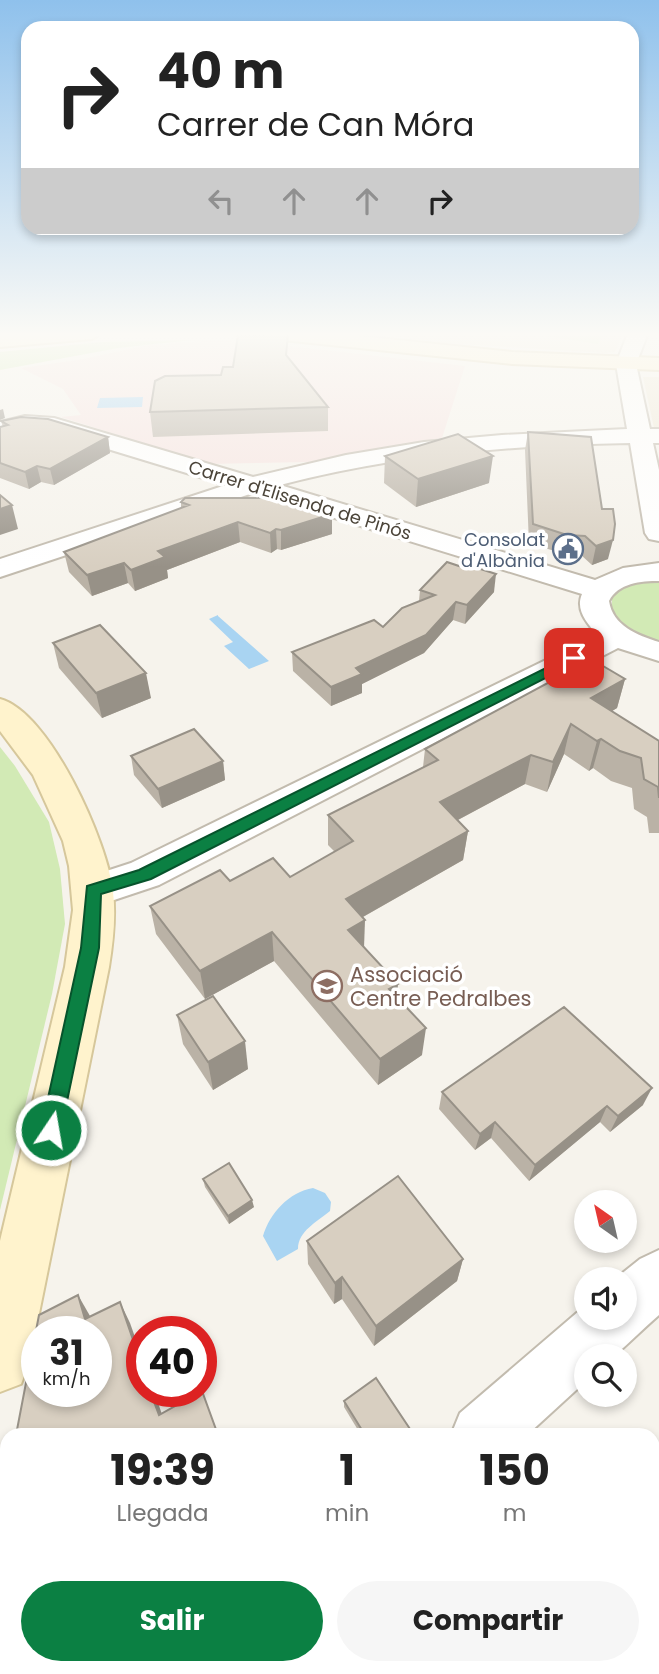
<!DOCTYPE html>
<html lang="es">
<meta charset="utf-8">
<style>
:root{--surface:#fff;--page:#f6f6f6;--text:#222;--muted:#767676;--accent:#0b8043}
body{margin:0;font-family:Poppins,sans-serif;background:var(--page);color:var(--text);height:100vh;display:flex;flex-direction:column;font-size:26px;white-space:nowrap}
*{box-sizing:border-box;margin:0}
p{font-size:23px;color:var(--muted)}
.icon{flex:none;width:38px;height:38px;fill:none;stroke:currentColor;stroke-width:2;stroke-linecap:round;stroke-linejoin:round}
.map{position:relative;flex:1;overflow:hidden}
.panel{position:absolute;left:0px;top:1428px;width:660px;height:247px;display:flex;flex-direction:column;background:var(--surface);border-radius:21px 21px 0 0;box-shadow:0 4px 10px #0003}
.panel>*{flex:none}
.guide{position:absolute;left:21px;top:21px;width:618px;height:214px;border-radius:21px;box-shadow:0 4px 10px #0003;background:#fff;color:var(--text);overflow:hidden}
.needle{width:46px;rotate:326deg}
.buttons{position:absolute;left:574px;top:1190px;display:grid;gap:14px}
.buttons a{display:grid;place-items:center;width:63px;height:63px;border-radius:50%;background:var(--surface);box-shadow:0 4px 10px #0003;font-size:35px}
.speed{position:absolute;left:21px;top:1316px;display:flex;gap:14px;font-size:35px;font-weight:700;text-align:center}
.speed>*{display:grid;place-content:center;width:91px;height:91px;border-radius:50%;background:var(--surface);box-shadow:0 4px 10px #0003;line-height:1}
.speed small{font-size:18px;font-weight:400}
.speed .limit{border:10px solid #d22;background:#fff;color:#111}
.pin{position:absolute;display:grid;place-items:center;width:60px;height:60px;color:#fff;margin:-30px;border-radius:14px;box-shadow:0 4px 10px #0006}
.me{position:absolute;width:77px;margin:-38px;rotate:12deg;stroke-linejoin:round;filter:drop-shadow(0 0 5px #0008)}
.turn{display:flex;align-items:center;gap:24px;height:147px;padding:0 21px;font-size:32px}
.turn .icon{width:91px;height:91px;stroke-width:2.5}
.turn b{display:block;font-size:49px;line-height:60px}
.lanes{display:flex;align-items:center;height:66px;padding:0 21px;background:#0003;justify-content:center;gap:35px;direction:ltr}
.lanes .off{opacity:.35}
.eta{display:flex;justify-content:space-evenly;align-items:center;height:119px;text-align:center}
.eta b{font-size:42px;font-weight:700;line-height:49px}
.action{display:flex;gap:14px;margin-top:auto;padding:14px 21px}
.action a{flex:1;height:80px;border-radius:42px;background:var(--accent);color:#fff;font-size:28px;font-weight:700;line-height:80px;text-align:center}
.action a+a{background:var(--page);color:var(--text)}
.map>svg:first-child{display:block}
.education{fill:#efe8d6}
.medical{fill:#f6e3e0}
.green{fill:#d2eab5}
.water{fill:#a9d4f2}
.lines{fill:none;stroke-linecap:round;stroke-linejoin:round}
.street-casing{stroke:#c2bbae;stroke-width:4}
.secondary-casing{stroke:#d6c79b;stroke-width:4}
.street{fill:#fff;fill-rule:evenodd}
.secondary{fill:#fff3cd;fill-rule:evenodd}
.wall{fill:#bab2a6}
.shaded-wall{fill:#979187}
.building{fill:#d8cfc1;stroke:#979187;stroke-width:2;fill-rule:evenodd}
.route{fill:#0b8043;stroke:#07532c;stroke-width:2}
.labels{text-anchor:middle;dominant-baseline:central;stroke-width:7;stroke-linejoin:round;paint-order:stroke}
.far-street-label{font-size:18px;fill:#4b4439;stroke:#fff}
.far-service-label{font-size:18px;fill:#4e5e75;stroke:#fff;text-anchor:end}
.education-label{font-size:21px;fill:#785e54;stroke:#fff;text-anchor:start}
</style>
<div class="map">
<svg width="659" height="1674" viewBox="0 0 659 1674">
<rect width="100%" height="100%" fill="#f6f3ec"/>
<g class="education">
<path d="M364 333H623L615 352 605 353 445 343Z"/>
<path d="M643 377H659V428H654Z"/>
</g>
<path class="medical" d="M216 340 271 344 465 366 442 438 308 462 209 464 61 417 81 415 63 389 21 368 78 360 144 346Z"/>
<g class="green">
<path d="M527 333H603L598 344Z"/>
<path d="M192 340 118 348 0 370V352L102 342Z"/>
<path d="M659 579V643L625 628 612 612V597C625 582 640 580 659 579Z"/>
<path d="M0 747 15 766 49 822 60 869 65 924 52 994 0 1210Z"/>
</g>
<g class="water">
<path d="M143 397 142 407 97 408 100 398Z"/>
<path d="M218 615V616L269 661 249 669 224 646 233 642 209 619Z"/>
<path d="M313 1188 325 1193 331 1202 330 1211C317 1222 298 1231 298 1249L277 1261 263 1236C270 1213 289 1192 313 1188Z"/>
</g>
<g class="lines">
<g class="street-casing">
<g id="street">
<path d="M628 333H648L636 364 650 429H659V443H653L659 470V541L649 539 645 533 630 443C512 445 394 455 280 485L595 580 623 568 659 563V581C641 581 618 583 609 601 613 626 637 635 659 642V661L618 648 159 885 93 907 79 902 73 891 79 880 131 863 597 635C587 623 575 610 582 594L253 493 0 577V559L226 485 52 432 25 430 0 436V422L25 416 54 418 253 477 346 455 424 442 502 435 627 429 616 364Z"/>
<path d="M659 1250V1315C643 1329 630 1342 614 1356H586V1381L527 1435H451L460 1413 586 1305V1318H625V1279H615L640 1259Z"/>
<path d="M181 1668H255L252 1674H178Z"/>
</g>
</g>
<g class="secondary-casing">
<g id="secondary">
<path d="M22 333H102L92 339 0 347V335Z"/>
<path d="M263 333H331L512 352 659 358V370L512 364 273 339Z"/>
<path d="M0 699C50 712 108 843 113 892 116 917 113 942 109 967L29 1363 21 1384 0 1392V1241L65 967 73 910 69 866 63 841 33 775 0 731Z"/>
</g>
</g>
<use href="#street" class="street"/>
<use href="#secondary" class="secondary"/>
</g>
<g class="wall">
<path d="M288 358 328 407V431L153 437 150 412 221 375 233 367Z"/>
<path d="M1 421 108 437 110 453 54 485 41 482 29 489 0 478V427H3Z"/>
<path d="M528 432 608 559 592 565 581 555 564 554 529 543 525 450Z"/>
<path d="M385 456 489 483 416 507 384 483Z"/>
<path d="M296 498V502L332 514V534L281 550 277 549 271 553 240 542 167 570 168 578 135 591 128 583 92 596 69 572 64 552 181 508V502Z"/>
<path d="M420 590 494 592 465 624 453 620 424 653 362 684V693L331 706 293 671 292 652 383 627 419 601Z"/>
<path d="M53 643 151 698 102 718 59 668Z"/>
<path d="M576 675 625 679 617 708 612 711 659 741V833H649L647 817 634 809 632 788 611 781 593 768 589 771 564 754 547 792 525 784 458 820 468 831 463 860 363 917 364 947 397 997 422 1055 378 1085 274 961 205 999 156 934 150 906 230 881 290 877 335 852 328 845V815L423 767 425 749Z"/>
<path d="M131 756 223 761 225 780 162 808 134 775Z"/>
<path d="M177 1015 248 1069 213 1090 183 1044Z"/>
<path d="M442 1092 643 1105 610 1132 600 1122 529 1181 491 1138 475 1150 439 1109Z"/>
<path d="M203 1179 254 1207 229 1224 205 1187Z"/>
<path d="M307 1241 463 1259 457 1281 374 1346 342 1299 334 1304 308 1264Z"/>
<path d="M344 1401 414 1435H361L344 1407Z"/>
</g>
<g class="shaded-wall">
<path d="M3 409 5 418 0 420V410Z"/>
<path d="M108 437 110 453 54 485 50 469Z"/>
<path d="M493 456 489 483 416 507 418 479Z"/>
<path d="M37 466 41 482 29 489 25 472Z"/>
<path d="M12 505 18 529 0 535V509Z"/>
<path d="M332 514V534L281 550V530Z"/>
<path d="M238 522 240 542 167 570 168 578 135 591 131 570 158 551Z"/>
<path d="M276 529 277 549 271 553 270 533Z"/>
<path d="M613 540 608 559 592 565 596 546Z"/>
<path d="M124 563 128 583 92 596 87 575Z"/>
<path d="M496 574 494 592 465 624 467 605Z"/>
<path d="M456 602 453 620 424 653 362 684V693L331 706V687L356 668Z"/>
<path d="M146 673 151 698 102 718 96 693Z"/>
<path d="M625 679 617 708 584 728 591 698Z"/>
<path d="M571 724 564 754 547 792 553 762Z"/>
<path d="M601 739 593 768 589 771 597 741Z"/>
<path d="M531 755 525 784 437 831 440 802Z"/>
<path d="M223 761 225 780 162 808 158 789Z"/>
<path d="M468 831 463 860 345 927 346 899Z"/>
<path d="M365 920 364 948 348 930Z"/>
<path d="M272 932 274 961 205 999 200 971Z"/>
<path d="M398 984 396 1011 389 989Z"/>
<path d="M426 1028 422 1055 378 1085 380 1059Z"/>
<path d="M245 1041 248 1069 213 1090 208 1062Z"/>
<path d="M652 1088 643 1105 610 1132 618 1116Z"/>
<path d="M607 1106 600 1122 529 1181 535 1165Z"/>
<path d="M495 1122 491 1138 475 1150 480 1134Z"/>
<path d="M252 1200 254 1207 229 1224 228 1216Z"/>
<path d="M463 1259 457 1281 374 1346 376 1326Z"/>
<path d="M342 1277V1299L334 1304 335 1283Z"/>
<path d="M78 1295 90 1316 85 1319Z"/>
<path d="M120 1302 130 1323 142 1357V1366Z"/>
<path d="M150 1391H154L168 1432 159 1415Z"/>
<path d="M7 1636V1648L0 1647V1639Z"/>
<path d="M137 1668H153L146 1674H130Z"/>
</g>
<g class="building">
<path d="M288 334 286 355 328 407 150 412 155 381 165 376 221 375 223 367H233L238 335Z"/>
<path d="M21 417 48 419 108 437 50 469 37 466 25 472 0 463V427L8 425 1 421Z"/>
<path d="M528 432 591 437 602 509H613L615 524 613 540 596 546 585 536 567 535 533 524Z"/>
<path d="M458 434 493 456 418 479 385 456Z"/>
<path d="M0 495 12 505 0 509Z"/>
<path d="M185 498H296L294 502 332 514 281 530 276 529 270 533 238 522 158 551 165 557 131 570 124 563 87 575 64 552 189 505 181 502Z"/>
<path d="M447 562 459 566 462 563 496 574 467 605 456 602 426 635 356 668 362 674 331 687 292 652 374 620 383 627 402 608 435 595 420 590Z"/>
<path d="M100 625 146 673 96 693 53 643Z"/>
<path d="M598 663 625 679 591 698 659 741V798L658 787 644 779 641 758 620 751 601 739 597 741 571 724 553 762 531 755 440 802 468 831 346 899 365 920 348 930 398 984 389 989 426 1028 380 1059 272 932 200 971 150 906 220 870 230 881 273 858 290 877 353 841 328 815 438 760 425 749 570 671 576 675Z"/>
<path d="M194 729 223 761 158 789 131 756Z"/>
<path d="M213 996 245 1041 208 1062 177 1015Z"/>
<path d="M564 1007 652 1088 618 1116 607 1106 535 1165 495 1122 480 1134 442 1092Z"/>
<path d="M229 1163 252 1200 228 1216 203 1179Z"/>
<path d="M398 1176 463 1259 376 1326 342 1277 335 1283 307 1241Z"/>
<path d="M78 1295 85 1319 120 1302 142 1366V1391H150L159 1415 202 1391 218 1435H16L39 1315ZM37 1332H96V1391H37Z"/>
<path d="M376 1378 414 1435H365L344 1401Z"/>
<path d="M7 1484V1636L0 1639V1521Z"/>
<path d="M53 1668H137L130 1674H55Z"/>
</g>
<linearGradient id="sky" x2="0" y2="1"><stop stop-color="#8fc1ec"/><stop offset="0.59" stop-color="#fbfaf6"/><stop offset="1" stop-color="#fbfaf6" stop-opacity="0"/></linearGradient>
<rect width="659" height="567" fill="url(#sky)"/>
<path class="route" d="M574 654 579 655V661L151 879 101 894 99 948 61 1130 58 1137 51 1140 44 1137 41 1130 81 948 87 886 139 870Z"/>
<defs>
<g id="civic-ring" transform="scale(1.575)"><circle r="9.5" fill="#fff" stroke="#5c6f8a" stroke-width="1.5"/><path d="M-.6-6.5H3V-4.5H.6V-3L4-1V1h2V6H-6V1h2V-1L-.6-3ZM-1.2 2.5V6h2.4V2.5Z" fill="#5c6f8a"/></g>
<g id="school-ring" transform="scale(1.575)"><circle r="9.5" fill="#fff" stroke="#8d6e63" stroke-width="1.5"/><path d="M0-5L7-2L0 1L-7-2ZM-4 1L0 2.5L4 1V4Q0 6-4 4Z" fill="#8d6e63"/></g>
</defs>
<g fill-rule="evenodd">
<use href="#civic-ring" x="568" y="549"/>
<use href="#school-ring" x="327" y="986"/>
</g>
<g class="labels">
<g class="far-street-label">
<text transform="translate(300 500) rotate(17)">Carrer d'Elisenda de Pinós</text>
</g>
<g class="far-service-label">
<text x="545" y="539">Consolat<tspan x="545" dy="21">d'Albània</tspan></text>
</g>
<g class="education-label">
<text x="350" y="974">Associació<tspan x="350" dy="24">Centre Pedralbes</tspan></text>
</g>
</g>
</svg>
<div class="buttons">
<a><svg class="needle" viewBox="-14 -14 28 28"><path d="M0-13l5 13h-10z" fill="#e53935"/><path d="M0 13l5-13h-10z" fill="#767676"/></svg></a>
<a><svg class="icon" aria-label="sound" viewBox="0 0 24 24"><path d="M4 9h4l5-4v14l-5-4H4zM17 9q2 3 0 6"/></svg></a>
<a><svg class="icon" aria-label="search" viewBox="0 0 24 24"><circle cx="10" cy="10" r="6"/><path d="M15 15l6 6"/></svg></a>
</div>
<div class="speed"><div>31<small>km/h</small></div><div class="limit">40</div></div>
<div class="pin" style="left:574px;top:658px;background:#d93025"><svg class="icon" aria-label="arrive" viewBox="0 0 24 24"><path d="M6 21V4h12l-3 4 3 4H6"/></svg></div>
<svg class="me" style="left:51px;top:1130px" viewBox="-20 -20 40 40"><circle r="17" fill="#0b8043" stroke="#fff" stroke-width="3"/><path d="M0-11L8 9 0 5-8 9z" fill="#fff"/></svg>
<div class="guide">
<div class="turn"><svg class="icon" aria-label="right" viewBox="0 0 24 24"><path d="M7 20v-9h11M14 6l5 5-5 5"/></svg><div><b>40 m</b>Carrer de Can Móra</div></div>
<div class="lanes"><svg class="icon off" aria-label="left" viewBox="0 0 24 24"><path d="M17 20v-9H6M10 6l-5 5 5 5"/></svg><svg class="icon off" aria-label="ahead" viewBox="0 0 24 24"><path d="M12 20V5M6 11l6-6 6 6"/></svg><svg class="icon off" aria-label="ahead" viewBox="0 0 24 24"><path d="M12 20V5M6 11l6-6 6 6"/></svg><svg class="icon" aria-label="right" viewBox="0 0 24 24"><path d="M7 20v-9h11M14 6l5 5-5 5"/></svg></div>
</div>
<section class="panel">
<div class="eta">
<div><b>19:39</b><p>Llegada</p></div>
<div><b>1</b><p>min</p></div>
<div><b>150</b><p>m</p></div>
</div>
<div class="action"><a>Salir</a><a>Compartir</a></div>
</section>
</div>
